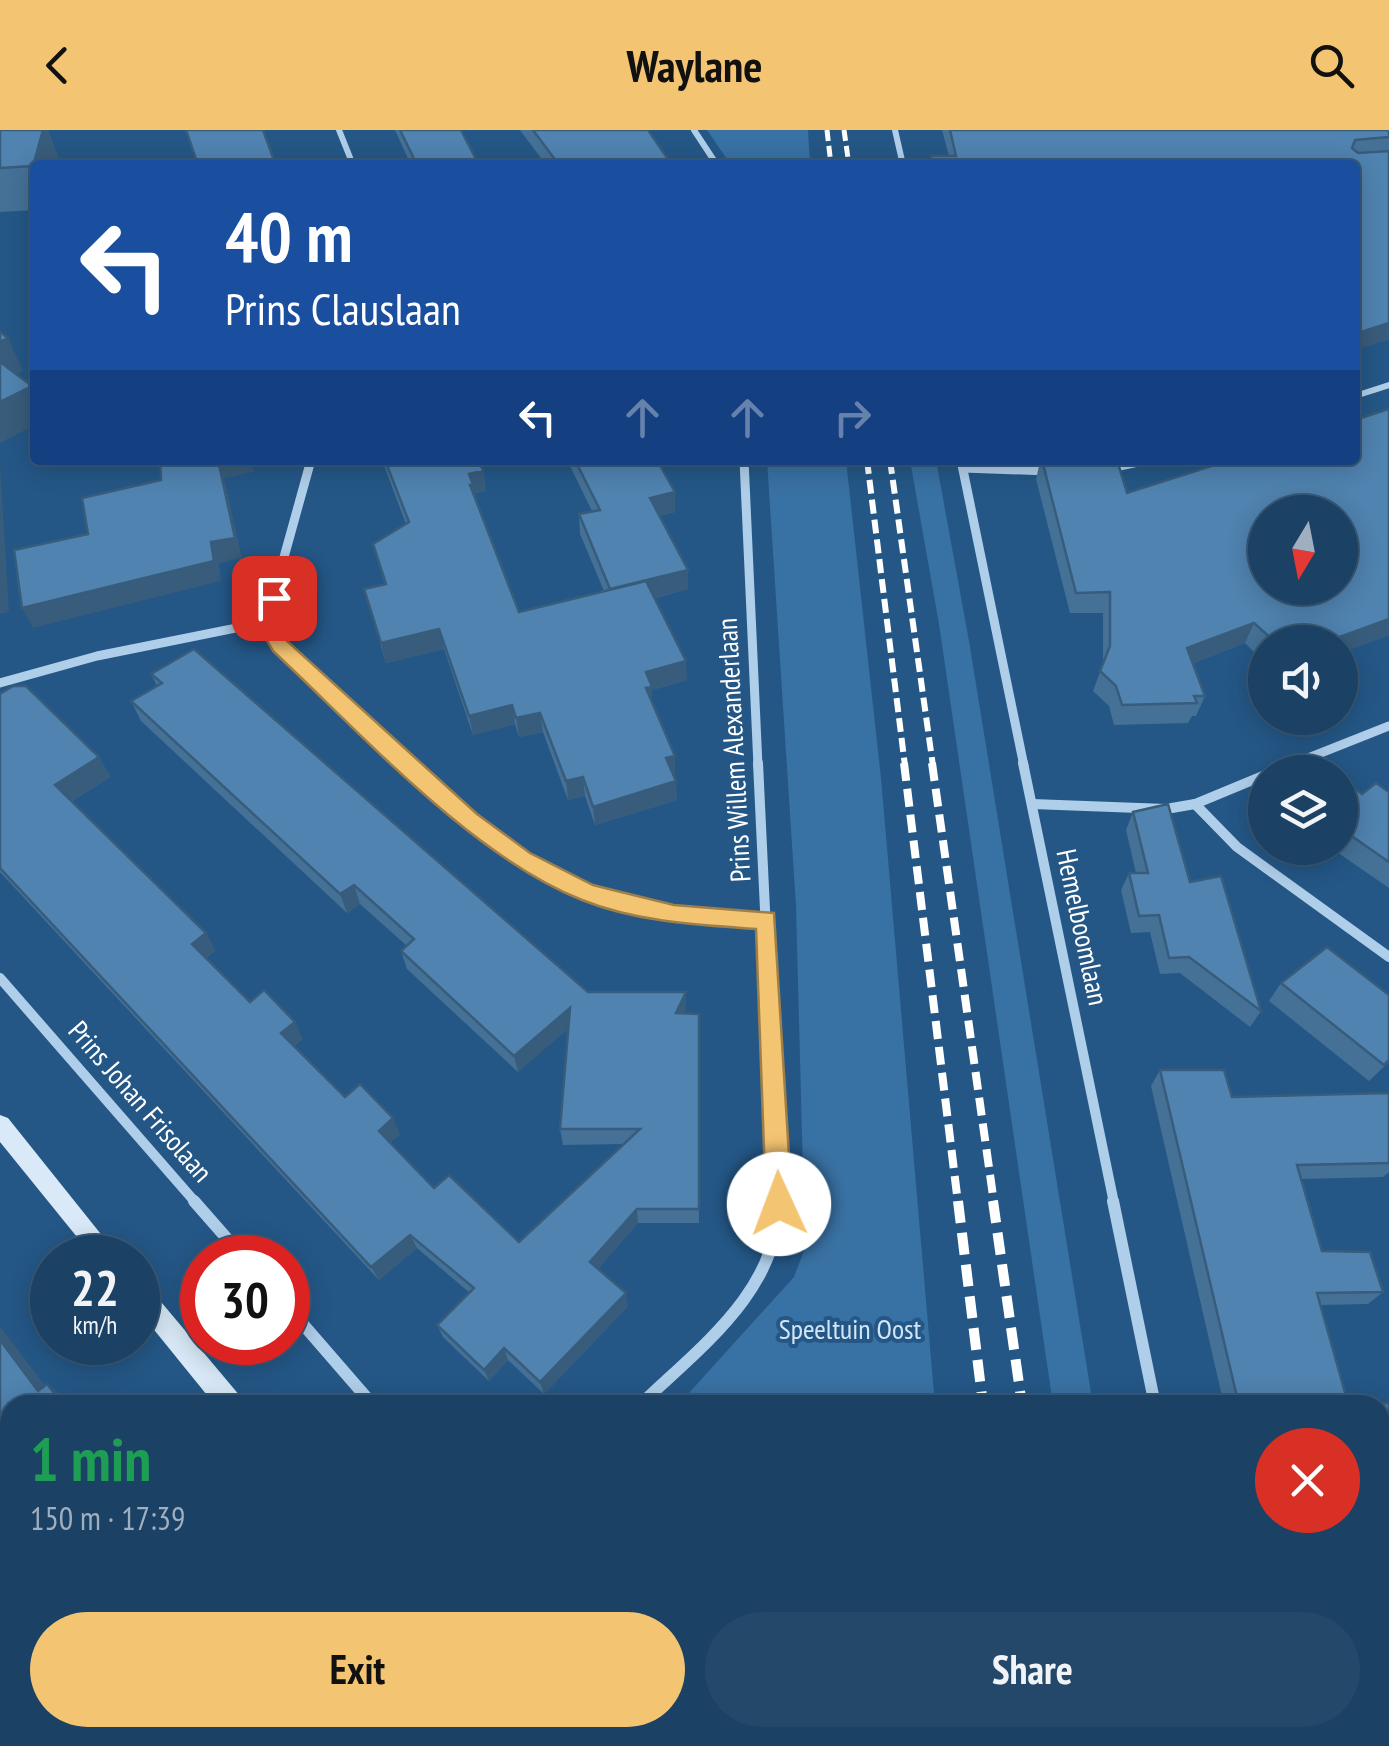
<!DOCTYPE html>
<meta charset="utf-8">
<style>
:root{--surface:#1b4164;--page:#24486a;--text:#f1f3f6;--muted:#a0afbf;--line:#395a78;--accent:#f3c472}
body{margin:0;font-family:"PT Sans Narrow",sans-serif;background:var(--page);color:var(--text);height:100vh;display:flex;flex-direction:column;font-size:38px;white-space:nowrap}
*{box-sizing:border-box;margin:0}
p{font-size:32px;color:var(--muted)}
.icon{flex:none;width:55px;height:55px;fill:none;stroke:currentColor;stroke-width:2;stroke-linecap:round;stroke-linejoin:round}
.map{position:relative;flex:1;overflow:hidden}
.drawer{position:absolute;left:0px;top:1265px;width:1390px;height:352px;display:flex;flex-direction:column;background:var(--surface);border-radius:30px 30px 0 0;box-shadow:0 5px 25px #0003,0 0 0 2px var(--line)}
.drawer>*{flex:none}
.guide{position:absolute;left:30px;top:30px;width:1330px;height:305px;border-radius:10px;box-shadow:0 5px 25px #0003,0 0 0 2px var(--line);background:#1a4fa0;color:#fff;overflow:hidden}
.needle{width:65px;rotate:190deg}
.buttons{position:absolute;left:1248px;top:365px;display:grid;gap:20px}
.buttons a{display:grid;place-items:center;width:110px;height:110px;border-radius:50%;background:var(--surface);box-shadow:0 5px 25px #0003,0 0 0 2px var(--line);font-size:50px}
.speed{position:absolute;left:30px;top:1105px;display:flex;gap:20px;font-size:50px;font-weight:700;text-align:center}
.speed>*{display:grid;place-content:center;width:130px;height:130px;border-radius:50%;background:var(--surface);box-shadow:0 5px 25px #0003,0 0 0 2px var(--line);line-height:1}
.speed small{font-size:25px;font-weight:400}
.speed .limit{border:15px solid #d22;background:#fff;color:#111}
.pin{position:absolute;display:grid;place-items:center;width:85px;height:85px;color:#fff;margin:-42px;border-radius:20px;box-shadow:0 5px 15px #0006}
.me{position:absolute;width:110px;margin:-55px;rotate:358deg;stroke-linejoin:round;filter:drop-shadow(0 0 8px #0008)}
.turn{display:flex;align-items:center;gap:35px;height:210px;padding:0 30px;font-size:45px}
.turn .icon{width:130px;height:130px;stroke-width:2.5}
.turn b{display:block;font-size:70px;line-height:85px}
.lanes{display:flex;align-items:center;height:95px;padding:0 30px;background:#0003;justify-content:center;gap:50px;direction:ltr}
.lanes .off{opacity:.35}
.round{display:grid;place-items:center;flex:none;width:105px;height:105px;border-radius:52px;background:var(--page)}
.head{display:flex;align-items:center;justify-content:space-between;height:170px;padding:0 30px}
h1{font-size:60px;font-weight:600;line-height:75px;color:#1e9e55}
.primary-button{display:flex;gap:20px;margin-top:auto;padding:20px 30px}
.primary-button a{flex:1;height:115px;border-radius:60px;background:var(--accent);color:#111;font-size:40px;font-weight:600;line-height:115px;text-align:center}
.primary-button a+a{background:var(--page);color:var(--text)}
header{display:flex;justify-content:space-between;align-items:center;height:130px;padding:0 30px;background:var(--accent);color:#111;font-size:45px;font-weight:600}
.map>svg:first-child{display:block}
.green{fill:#3871a3}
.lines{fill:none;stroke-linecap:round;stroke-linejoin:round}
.street-far3{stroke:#afcee9;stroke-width:6}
.street-far2{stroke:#afcee9;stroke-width:9}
.street-far1{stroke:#afcee9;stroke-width:10}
.street{stroke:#afcee9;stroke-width:12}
.secondary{fill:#d9e9f7;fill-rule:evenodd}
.rail-far3{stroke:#fff;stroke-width:5;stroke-dasharray:11 5;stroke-linecap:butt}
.rail-far2{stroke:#fff;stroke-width:6;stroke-dasharray:14 6;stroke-linecap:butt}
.rail-far1{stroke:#fff;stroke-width:8;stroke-dasharray:18 8;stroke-linecap:butt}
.rail{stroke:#fff;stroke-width:10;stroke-dasharray:22 10;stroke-linecap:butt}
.wall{fill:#457197}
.shaded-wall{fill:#385c7b}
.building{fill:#5083b0;stroke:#385c7b;stroke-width:2.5;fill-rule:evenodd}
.route{fill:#f3c472;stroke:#9e7f4a;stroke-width:2.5}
.labels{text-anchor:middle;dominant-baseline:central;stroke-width:8;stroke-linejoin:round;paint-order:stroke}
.street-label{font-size:28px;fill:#fff;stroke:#245786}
.park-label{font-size:28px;fill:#d3e6f7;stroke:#245786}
</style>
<header><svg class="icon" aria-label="back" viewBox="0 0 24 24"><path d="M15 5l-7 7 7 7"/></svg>Waylane<svg class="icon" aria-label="search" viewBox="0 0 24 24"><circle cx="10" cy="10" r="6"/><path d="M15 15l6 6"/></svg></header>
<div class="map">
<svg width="1389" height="1616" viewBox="0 0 1389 1616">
<rect width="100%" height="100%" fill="#245786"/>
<g class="green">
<path d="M707 0H808L810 35H731Z"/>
<path d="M767 330H846L881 648 935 1275H678L794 1147 805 1118 796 776Z"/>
<path d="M910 330H936L969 511 1093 1275H1053L939 494Z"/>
<path d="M592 1608H961L962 1616H600Z"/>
</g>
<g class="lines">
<g class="street-far3">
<path d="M339 0 353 35"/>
<path d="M694 0 717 35"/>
<path d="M895 0 903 35"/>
<path d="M1355 266 1389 255"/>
</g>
<g class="street-far2">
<path d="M311 330 266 492 280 516 407 636"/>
<path d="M744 330 758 636"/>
<path d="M961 330 1024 636"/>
<path d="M963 338 1048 341"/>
<path d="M1105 339 1148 330"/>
<path d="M0 553 97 526 266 492"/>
<path d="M1288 636 1389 596"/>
</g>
<g class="street-far1">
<path d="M404 633C469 692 541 754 629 775 674 786 720 787 766 790"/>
<path d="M758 633 779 1073"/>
<path d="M1023 633 1114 1073"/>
<path d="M1272 642 1294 633"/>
<path d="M1032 674 1166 679 1195 674 1265 645"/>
<path d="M1195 674 1237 717 1389 827"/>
<path d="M0 848 196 1073"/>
</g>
<g class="street">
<path d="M194 1071 244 1128"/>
<path d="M1113 1071 1155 1275"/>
<path d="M288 1177 373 1275"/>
<path d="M640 1275C700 1217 778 1162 779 1071"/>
<path d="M1223 1608 1225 1616"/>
<path d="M493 1616 498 1608"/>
</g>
<g class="secondary">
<path d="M0 985 8 988 120 1128H94L0 1012Z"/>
<path d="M138 1150 146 1154 240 1266 243 1275H215L138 1180Z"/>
<path d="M513 1608H546L549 1616H516Z"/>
</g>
<g class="rail-far3">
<path d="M827 0 831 35"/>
<path d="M844 0 849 35"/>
</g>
<g class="rail-far2">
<path d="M867 330 905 636"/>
<path d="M890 330 933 636"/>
</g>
<g class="rail-far1">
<path d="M904 633 958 1073"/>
<path d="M932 633 994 1073"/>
</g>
<g class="rail">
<path d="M958 1071 983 1275"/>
<path d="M993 1071 1022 1275"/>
<path d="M1020 1608 1021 1616"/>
<path d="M1064 1608 1065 1616"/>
</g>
</g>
<g class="wall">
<path d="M0 0H48L61 35H35V80L0 82Z"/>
<path d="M395 0H461L479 35H411Z"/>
<path d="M520 0H648L672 35H546Z"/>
<path d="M942 0H1389V210L1355 35H929L931 26H949Z"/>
<path d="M1389 279V505L1340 523V512H1265V533L1245 513 1193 533 1205 566 1196 586H1192L1188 593 1114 595 1109 576 1093 561 1103 534V483H1070L1036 349 1040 332H1032V330H1117L1127 363Z"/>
<path d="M382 330H479L483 341 486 361 475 363 476 371 519 482 604 461 580 404 579 384 592 381 567 330H657L675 382 659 386 688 440V459L655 468 687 550 652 560V573L675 645H674L677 670 595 695 585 666 568 670 543 602 519 607 515 594 473 605 444 519 386 533 364 459 385 454 373 414 406 394Z"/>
<path d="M151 544 588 862H686V880L684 883 699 884V1093H638L598 1139 628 1176 544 1264 508 1230 489 1251 443 1207 437 1195 470 1163 417 1118 379 1150 0 742V564L99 627 110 647 72 671 206 803 215 821 206 828 250 872 303 909 294 916 345 967 400 1004 390 1013 434 1058 519 1112 624 1014 563 1015 560 999 568 898 518 942 407 839 401 821 407 816 360 774 347 783 141 591 131 571 157 556Z"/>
<path d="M1389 662V758L1331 718H1340V675L1362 664Z"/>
<path d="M1133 682 1190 752 1261 881 1250 897 1180 843 1160 844 1150 802 1131 803 1121 760 1129 743H1136L1126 700Z"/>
<path d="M1281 853 1389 932 1369 951 1269 871Z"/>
<path d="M1160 940 1232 967 1389 963V1042L1383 1047 1301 1049 1322 1121 1383 1162 1368 1174 1321 1175 1346 1266 1333 1275H1224L1151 956Z"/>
<path d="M1389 1273V1318H1380V1275H1372Z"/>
<path d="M1302 1608H1380L1389 1616H1304Z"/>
</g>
<g class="shaded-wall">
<path d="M43 0H48L61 35H35V40L33 36Z"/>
<path d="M274 30 275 35H257L256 32Z"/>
<path d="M1389 193V210L1355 220V204Z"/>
<path d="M8 208 23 241 0 252V212Z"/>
<path d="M32 256 35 263V295L0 313V272Z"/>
<path d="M218 330H251L254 342 224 348 242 428 219 433 221 451 33 498 22 478 211 412Z"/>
<path d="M0 333 9 482 0 484Z"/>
<path d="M483 341 486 361 475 363 477 375H473L469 344Z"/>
<path d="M675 362V382L650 388V368Z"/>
<path d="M688 440V459L611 479 610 459Z"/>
<path d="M1389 489V505L1340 523V512H1326Z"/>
<path d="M1254 493 1245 513 1179 538 1187 518Z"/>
<path d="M439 499 444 519 386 533 381 513Z"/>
<path d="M686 531 687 550 652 560V576L647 577 646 542Z"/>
<path d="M512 575 515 594 473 605 469 586Z"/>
<path d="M540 583 543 602 519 607 516 588Z"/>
<path d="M675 626V645L667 647 666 628Z"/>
<path d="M99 627 110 647 67 674 55 655Z"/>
<path d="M583 647 585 666 568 670 566 651Z"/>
<path d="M676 651 677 670 595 695 593 677Z"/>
<path d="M354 755 360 774 347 783 340 764Z"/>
<path d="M206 803 215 821 202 832 192 814Z"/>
<path d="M686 862V880L677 900 676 883Z"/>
<path d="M570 878 573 895 518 942 514 926Z"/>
<path d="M295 892 303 909 290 920 281 903Z"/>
<path d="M393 988 400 1004 386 1017 379 1001Z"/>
<path d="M637 1079 638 1093 592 1146 590 1132Z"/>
<path d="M410 1105 417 1118 379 1150 371 1137Z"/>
<path d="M626 1163 628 1176 544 1264 540 1252Z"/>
<path d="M0 1196 59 1275 38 1261 0 1210Z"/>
<path d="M504 1218 508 1230 489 1251 484 1240Z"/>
<path d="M47 1254 68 1269 73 1275H64Z"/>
<path d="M0 1408 10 1413V1429L0 1438Z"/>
<path d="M356 1608H371L365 1616H349Z"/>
</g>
<g class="building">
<path d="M0 0H43L33 36 0 38Z"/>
<path d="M186 0H263L274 30 256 32 257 35H198Z"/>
<path d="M400 0H461L479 35H417Z"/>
<path d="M533 0H648L672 35H559Z"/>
<path d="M950 0H1389V7L1355 10 1352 18 1358 23 1389 21V193L1355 204V35H933L931 26H956Z"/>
<path d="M0 202 8 208 0 212Z"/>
<path d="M0 232 32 256 0 272Z"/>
<path d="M1389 279V489L1326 512H1275L1254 493 1187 518 1205 566H1194L1197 573 1122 575 1116 556 1100 541 1110 516V462L1076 463 1042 330H1117L1127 363 1230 330H1355V290ZM1265 382H1340V458H1265Z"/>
<path d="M160 330H218L235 408 211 412 214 431 22 478 14 420 88 404 82 368 161 350Z"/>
<path d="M385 330H479L483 341 469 344 473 355H470L519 482 646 451 686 531 646 542 652 557 646 558 675 626 666 628 676 651 593 677 583 647 566 651 540 583 516 588 512 575 469 586 439 499 381 513 364 459 386 454 373 414 409 392Z"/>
<path d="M575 330H657L675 362 650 368 688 440 610 459 579 384 600 380Z"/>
<path d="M194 519 588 862H686L676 883 699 884V1079H637L590 1132 626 1163 540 1252 504 1218 484 1240 437 1195 474 1158 410 1105 371 1137 0 738V564L13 556H26L99 627 55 655 206 803 192 814 250 872 264 860 295 892 281 903 345 967 360 954 393 988 379 1001 434 1058 449 1045 519 1112 640 999H560L570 878 514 926 401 821 414 809 354 755 340 764 131 571 162 553 151 544Z"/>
<path d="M1376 653 1389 662V732L1340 698V675L1357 660 1362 664Z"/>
<path d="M1168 674 1190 752 1221 746 1261 881 1189 827 1169 828 1159 785 1139 786 1129 743H1148L1133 682Z"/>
<path d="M1327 817 1389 865V930L1384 935 1281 853Z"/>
<path d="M1160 940H1224L1232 967 1389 963V1033L1297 1035 1322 1121 1370 1122 1383 1162 1317 1163 1346 1266 1237 1267Z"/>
<path d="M0 1210 38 1261 47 1254 64 1275H10V1421L0 1410Z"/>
<path d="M1389 1273V1313H1385L1380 1296V1275H1374V1274Z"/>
<path d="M1380 1425 1389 1461V1616H1322L1320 1608H1380Z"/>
<path d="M195 1608H356L349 1616H202Z"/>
</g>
<path class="route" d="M274 461 283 468 275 492 287 511 477 684 530 723 593 755 617 761 674 775 774 783 792 1074 788 1083 779 1086 770 1083 766 1074 756 799C697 795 637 792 582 770 471 726 360 602 273 521L256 492 265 468Z"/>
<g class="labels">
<g class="street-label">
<text transform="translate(733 620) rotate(-93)">Prins Willem Alexanderlaan</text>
<text transform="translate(1083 797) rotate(78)">Hemelboomlaan</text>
<text transform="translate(141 971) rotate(49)">Prins Johan Frisolaan</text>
</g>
<g class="park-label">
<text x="850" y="1198">Speeltuin Oost</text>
</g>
</g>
</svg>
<div class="buttons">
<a><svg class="needle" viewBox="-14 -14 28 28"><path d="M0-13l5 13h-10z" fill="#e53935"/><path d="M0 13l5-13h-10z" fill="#a0afbf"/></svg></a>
<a><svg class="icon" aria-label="sound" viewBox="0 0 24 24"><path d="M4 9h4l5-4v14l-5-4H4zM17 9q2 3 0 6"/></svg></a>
<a><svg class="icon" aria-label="layers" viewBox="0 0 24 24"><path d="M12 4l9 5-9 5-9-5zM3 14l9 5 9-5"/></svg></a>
</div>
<div class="speed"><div>22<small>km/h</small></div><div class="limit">30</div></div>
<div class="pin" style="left:274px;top:468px;background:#d93025"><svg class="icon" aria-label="arrive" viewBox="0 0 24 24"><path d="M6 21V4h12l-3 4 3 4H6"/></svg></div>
<svg class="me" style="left:779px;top:1074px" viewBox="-20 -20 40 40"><circle r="19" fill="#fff"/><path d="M0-13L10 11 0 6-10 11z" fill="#f3c472"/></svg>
<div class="guide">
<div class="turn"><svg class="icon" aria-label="left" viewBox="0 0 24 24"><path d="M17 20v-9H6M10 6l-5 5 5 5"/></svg><div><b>40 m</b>Prins Clauslaan</div></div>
<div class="lanes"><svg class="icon" aria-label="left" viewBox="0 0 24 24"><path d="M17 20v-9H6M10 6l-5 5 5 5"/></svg><svg class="icon off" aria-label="ahead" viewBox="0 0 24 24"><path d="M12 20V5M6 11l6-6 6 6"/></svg><svg class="icon off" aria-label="ahead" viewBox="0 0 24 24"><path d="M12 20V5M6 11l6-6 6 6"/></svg><svg class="icon off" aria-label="right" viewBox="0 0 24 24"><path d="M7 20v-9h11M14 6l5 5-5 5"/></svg></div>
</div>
<section class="drawer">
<div class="head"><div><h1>1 min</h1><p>150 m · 17:39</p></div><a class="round" style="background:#d93025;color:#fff"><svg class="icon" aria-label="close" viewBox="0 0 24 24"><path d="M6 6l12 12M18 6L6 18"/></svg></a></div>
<div class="primary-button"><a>Exit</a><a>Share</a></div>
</section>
</div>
